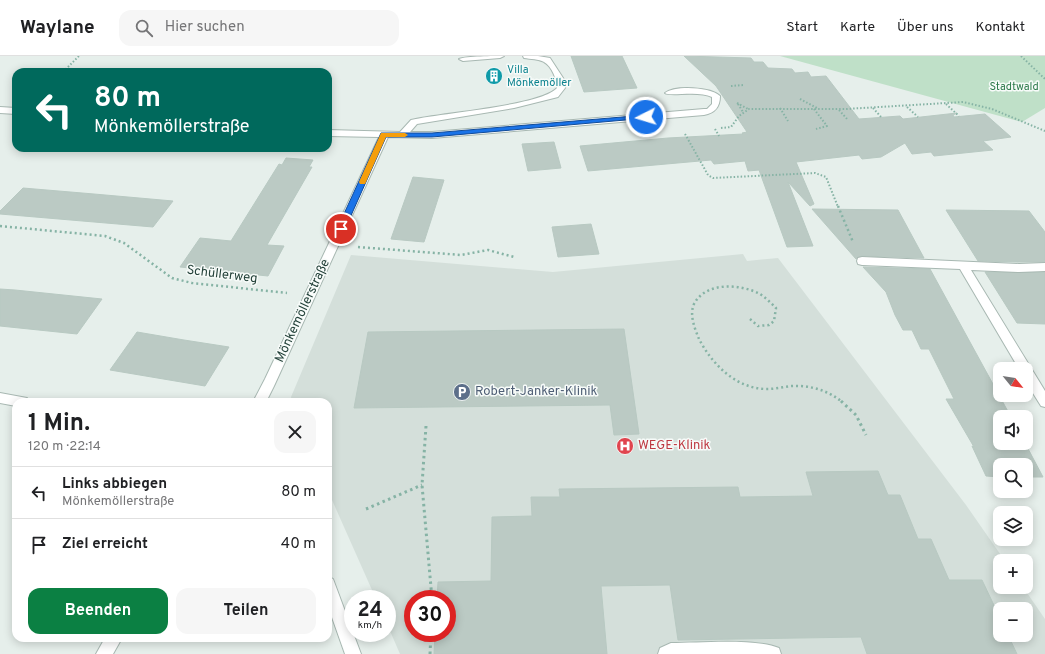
<!DOCTYPE html>
<html lang="de">
<meta charset="utf-8">
<style>
:root{--surface:#fff;--page:#f6f6f6;--text:#202124;--muted:#757577;--line:#e0e0e0;--accent:#0b8043}
body{margin:0;font-family:Overpass,sans-serif;background:var(--page);color:var(--text);height:100vh;display:flex;flex-direction:column;font-size:15px;white-space:nowrap}
*{box-sizing:border-box;margin:0}
p{font-size:13px;color:var(--muted)}
.icon{flex:none;width:22px;height:22px;fill:none;stroke:currentColor;stroke-width:2;stroke-linecap:round;stroke-linejoin:round}
.map{position:relative;flex:1;overflow:hidden}
.drawer{position:absolute;left:12px;top:342px;width:320px;height:244px;display:flex;flex-direction:column;background:var(--surface);border-radius:12px;box-shadow:0 2px 10px #0003}
.drawer>*{flex:none}
.top-card{position:absolute;left:12px;top:12px;width:320px;height:84px;border-radius:12px;box-shadow:0 2px 10px #0003;background:#00695c;color:#fff;overflow:hidden}
.needle{width:26px;rotate:120deg}
.fabs{position:absolute;left:993px;top:306px;display:grid;gap:8px}
.fabs a{display:grid;place-items:center;width:40px;height:40px;border-radius:8px;background:var(--surface);box-shadow:0 2px 10px #0003;font-size:20px}
.speed{position:absolute;left:344px;top:534px;display:flex;gap:8px;font-size:20px;font-weight:700;text-align:center}
.speed>*{display:grid;place-content:center;width:52px;height:52px;border-radius:50%;background:var(--surface);box-shadow:0 2px 10px #0003;line-height:1}
.speed small{font-size:10px;font-weight:400}
.speed .limit{border:6px solid #d22;background:#fff;color:#111}
.pin{position:absolute;display:grid;place-items:center;width:34px;height:34px;color:#fff;margin:-17px;border:2px solid #fff;border-radius:50%;box-shadow:0 1px 4px #0007}
.me{position:absolute;width:44px;margin:-22px;rotate:265deg;stroke-linejoin:round;filter:drop-shadow(0 0 3px #0008)}
.turn{display:flex;align-items:center;gap:14px;height:84px;padding:0 16px;font-size:18px}
.turn .icon{width:52px;height:52px;stroke-width:2.5}
.turn b{display:block;font-size:28px;line-height:34px}
.round{display:grid;place-items:center;flex:none;width:42px;height:42px;border-radius:12px;background:var(--page)}
.headline{display:flex;align-items:center;justify-content:space-between;height:68px;padding:0 16px}
h1{font-size:24px;font-weight:700;line-height:30px}
.button{display:flex;gap:8px;margin-top:auto;padding:8px 16px}
.button a{flex:1;height:46px;border-radius:12px;background:var(--accent);color:#fff;font-size:16px;font-weight:700;line-height:46px;text-align:center}
.button a+a{background:var(--page);color:var(--text)}
ul{padding:0;list-style:none}
li{display:flex;align-items:center;gap:12px;height:52px;padding:0 16px;border-top:1px solid var(--line)}
li div{flex:1}
li b{display:block;font-size:15px}
li em{font-style:normal}
header{display:flex;align-items:center;gap:24px;box-sizing:border-box;height:56px;padding:0 20px;background:var(--surface);border-bottom:1px solid var(--line)}
header strong{font-size:19px}
nav{display:flex;gap:22px;margin-inline-start:auto;font-size:14px}
.search{width:280px;height:36px;background:var(--page);display:flex;align-items:center;gap:10px;box-sizing:border-box;padding:0 14px;border-radius:12px;color:var(--muted);font-size:15px}
.map>svg:first-child{display:block}
.built{fill:#d4dfda;fill-rule:evenodd}
.green{fill:#bfe0c8}
.building{fill:#bbcac4;stroke:#b8c9c2}
.lines{fill:none;stroke-linecap:round;stroke-linejoin:round}
.minor-casing{stroke:#a8b8b2;stroke-width:2}
.path-far2{stroke:#86b3a5;stroke-width:2;stroke-dasharray:1.5 2;stroke-linecap:butt}
.path-far1{stroke:#86b3a5;stroke-width:2.5;stroke-dasharray:2 3;stroke-linecap:butt}
.path{stroke:#86b3a5;stroke-width:3;stroke-dasharray:2.5 3.5;stroke-linecap:butt}
.minor{fill:#fff;fill-rule:evenodd}
.route{fill:#1a73e8;stroke:#114b97}
.slow{fill:#f59e0b}
.labels{text-anchor:middle;dominant-baseline:central;stroke-width:3;stroke-linejoin:round;paint-order:stroke}
.far-culture-label{font-size:11px;fill:#0d838f;stroke:#f7fbf9;text-anchor:start}
.far-park-label{font-size:11px;fill:#2d7a4b;stroke:#f7fbf9}
.street-label{font-size:13px;fill:#24423a;stroke:#f7fbf9}
.service-label{font-size:13px;fill:#4e5e75;stroke:#f7fbf9;text-anchor:start}
.health-label{font-size:13px;fill:#be3a42;stroke:#f7fbf9;text-anchor:start}
</style>
<header>
<strong>Waylane</strong>
<div class="search"><svg class="icon" aria-label="search" viewBox="0 0 24 24"><circle cx="10" cy="10" r="6"/><path d="M15 15l6 6"/></svg>Hier suchen</div>
<nav><a>Start</a><a>Karte</a><a>Über uns</a><a>Kontakt</a></nav>
</header>
<div class="map">
<svg width="1045" height="598" viewBox="0 0 1045 598">
<rect width="100%" height="100%" fill="#e6efeb"/>
<path class="built" d="M743 198 747 205 778 202 966 449 1005 505H1000V531H1023L1045 563V598H400L387 568V543H376L328 435V346H292L291 341 351 199 553 216ZM413 543H447V577H413ZM1000 553H1026V579H1000Z"/>
<path class="green" d="M780 0H1045V52L1022 66Z"/>
<g class="building">
<path d="M571 0H622L637 32 584 36Z"/>
<path d="M684 0 751 2 754 6H763L768 12 792 13 795 17 808 16 811 21 826 20 859 63 900 60 903 63 957 57 953 59 954 61 985 58 1011 81 983 85 993 94 934 100 931 96 912 98 905 87 881 101 862 103 859 99 796 106 814 148 810 150 788 126 813 190 787 191 759 114 748 115 745 105 714 108 711 104 588 115 580 90 668 82 743 78 742 77 747 76 716 30Z"/>
<path d="M554 86 561 112 528 115 522 88Z"/>
<path d="M286 102 313 104 309 111H312L267 189 284 190 268 220 180 211 200 182 231 185 279 108 282 109Z"/>
<path d="M413 121 444 124 424 186 391 183Z"/>
<path d="M23 132 94 138 173 145 153 171 0 158V155Z"/>
<path d="M812 153 898 154 924 202 862 200 856 203Z"/>
<path d="M946 154 1029 155 1045 176V206H1019L978 205Z"/>
<path d="M591 168 599 198 558 201 552 171Z"/>
<path d="M863 211 930 213 1011 361H1000V387H1025L1043 421H1026V409H1000V421L986 420 972 390 974 391 946 343H954L929 293H921L912 274H903L895 259 886 236Z"/>
<path d="M985 216H1045V268L1017 267Z"/>
<path d="M0 233 15 234 102 243 77 278 0 270Z"/>
<path d="M624 273 639 378 614 379 610 349 354 352 368 276Z"/>
<path d="M137 276 184 284 229 291 205 330 110 314Z"/>
<path d="M878 415 888 439H900L918 483H931L949 524H982L1000 562V579H1008L1017 598H867L861 581 678 584 670 529 601 530 607 598H434L435 577H447V543H437L438 526 491 525 492 461 532 460 531 441H560L559 433 738 431 740 441 813 440 806 416Z"/>
</g>
<g class="lines">
<g class="minor-casing">
<g id="minor">
<path d="M504 0 500 2 463 5 459 3C466 0 494 0 504 0Z"/>
<path d="M523 0H538L550 2 565 25V32L558 41 514 52 417 68 410 76H432L704 53H707L712 48V41C698 34 670 41 665 37 675 29 711 31 720 40 720 51 715 57 704 59L432 82 388 81 274 330 266 346H253L265 323 379 81 328 80V74L400 76 411 64C440 57 541 50 557 32 557 24 552 10 544 6 539 3 530 3 524 2Z"/>
<path d="M0 51 16 52V58L0 57Z"/>
<path d="M862 201 1019 208 1045 207V215L1019 216 971 214 1045 335V351L1041 350 1026 326V313H1019L960 213 862 209 858 208 857 205 858 202Z"/>
<path d="M0 337 27 342 29 346H16V350L0 347Z"/>
<path d="M328 520 333 523 361 598H345L328 550Z"/>
<path d="M105 582H122L113 598H96Z"/>
<path d="M671 587C699 587 754 582 779 592L781 598H658L660 592Z"/>
</g>
</g>
<g class="path-far2">
<path d="M1021 0 1045 23"/>
<path d="M63 16 79 0"/>
<path d="M731 30 744 29"/>
<path d="M800 43 817 52"/>
<path d="M737 47 748 53"/>
<path d="M738 48 743 56"/>
<path d="M946 48 959 60"/>
<path d="M907 51 918 61"/>
<path d="M780 52 788 65"/>
<path d="M873 52 882 62"/>
<path d="M814 53 827 70 816 73"/>
<path d="M839 54 848 64"/>
<path d="M721 72 731 71 739 60 749 53H846L963 46 992 53 1045 75"/>
<path d="M715 73 719 80"/>
<path d="M685 78 708 119 713 122 815 117 826 121 838 151"/>
</g>
<g class="path-far1">
<path d="M838 150 853 186"/>
<path d="M0 170 105 180 124 187 172 222 192 227 287 237"/>
<path d="M358 191 461 199 488 194 514 201"/>
<path d="M750 263 758 270 769 269 774 265 776 252C771 247 766 242 760 238 741 228 706 225 694 248 689 259 695 273 699 283 712 308 736 333 767 333 775 333 783 331 791 330 809 329 828 334 842 346"/>
</g>
<g class="path">
<path d="M841 345 856 359 866 379"/>
<path d="M426 370 422 429 432 543"/>
<path d="M366 453 422 429"/>
<path d="M430 598 431 577"/>
</g>
<use href="#minor" class="minor"/>
</g>
<path class="route" d="M646 59 648 60V62L432 81H386L345 173 341 176 337 173 381 77H432Z"/>
<path class="slow" d="M381 77H405L408 79 405 81H386L366 126 365 128H360L359 126Z"/>
<defs>
<g id="building-disc" transform="scale(0.9)"><circle r="9.5" fill="#0f9aa8" stroke="#f7fbf9"/><path d="M-4-6H4V6H1V3H-1V6H-4ZM-2.5-4.3h1.7v1.8h-1.7ZM.8-4.3h1.7v1.8H.8ZM-2.5-1h1.7V.8h-1.7ZM.8-1h1.7V.8H.8Z" fill="#fff"/></g>
<g id="parking-disc" transform="scale(0.9)"><circle r="9.5" fill="#5c6f8a" stroke="#f7fbf9"/><path d="M-3.5-5.5H1a3.5 3.5 0 0 1 0 7H-1V5.5H-3.5ZM-1-3.4V-.6H.8a1.4 1.4 0 0 0 0-2.8Z" fill="#fff"/></g>
<g id="hospital-disc" transform="scale(0.9)"><circle r="9.5" fill="#e0444e" stroke="#f7fbf9"/><path d="M-5-5h3v3.5h4V-5h3V5h-3V1.5h-4V5h-3Z" fill="#fff"/></g>
</defs>
<g fill-rule="evenodd">
<use href="#building-disc" x="494" y="20"/>
<use href="#parking-disc" x="462" y="336"/>
<use href="#hospital-disc" x="625" y="390"/>
</g>
<g class="labels">
<g class="far-culture-label">
<text x="507" y="14">Villa<tspan x="507" dy="13">Mönkemöller</tspan></text>
</g>
<g class="far-park-label">
<text x="1014" y="31">Stadtwald</text>
</g>
<g class="street-label">
<text transform="translate(222 219) rotate(7)">Schüllerweg</text>
<text transform="translate(303 255) rotate(-65)">Mönkemöllerstraße</text>
</g>
<g class="service-label">
<text x="475" y="336">Robert-Janker-Klinik</text>
</g>
<g class="health-label">
<text x="638" y="390">WEGE-Klinik</text>
</g>
</g>
</svg>
<div class="fabs">
<a><svg class="needle" viewBox="-14 -14 28 28"><path d="M0-13l5 13h-10z" fill="#e53935"/><path d="M0 13l5-13h-10z" fill="#757577"/></svg></a>
<a><svg class="icon" aria-label="sound" viewBox="0 0 24 24"><path d="M4 9h4l5-4v14l-5-4H4zM17 9q2 3 0 6"/></svg></a>
<a><svg class="icon" aria-label="search" viewBox="0 0 24 24"><circle cx="10" cy="10" r="6"/><path d="M15 15l6 6"/></svg></a>
<a><svg class="icon" aria-label="layers" viewBox="0 0 24 24"><path d="M12 4l9 5-9 5-9-5zM3 14l9 5 9-5"/></svg></a>
<a>+</a>
<a>−</a>
</div>
<div class="speed"><div>24<small>km/h</small></div><div class="limit">30</div></div>
<div class="pin" style="left:341px;top:173px;background:#d93025"><svg class="icon" aria-label="arrive" viewBox="0 0 24 24"><path d="M6 21V4h12l-3 4 3 4H6"/></svg></div>
<svg class="me" style="left:646px;top:61px" viewBox="-20 -20 40 40"><circle r="17" fill="#1a73e8" stroke="#fff" stroke-width="3"/><path d="M0-11L8 9 0 5-8 9z" fill="#fff"/></svg>
<div class="top-card">
<div class="turn"><svg class="icon" aria-label="left" viewBox="0 0 24 24"><path d="M17 20v-9H6M10 6l-5 5 5 5"/></svg><div><b>80 m</b>Mönkemöllerstraße</div></div>
</div>
<section class="drawer">
<div class="headline"><div><h1>1 Min.</h1><p>120 m · 22:14</p></div><a class="round"><svg class="icon" aria-label="close" viewBox="0 0 24 24"><path d="M6 6l12 12M18 6L6 18"/></svg></a></div>
<ul>
<li><svg class="icon" aria-label="left" viewBox="0 0 24 24"><path d="M17 20v-9H6M10 6l-5 5 5 5"/></svg><div><b>Links abbiegen</b><p>Mönkemöllerstraße</p></div><em>80 m</em></li>
<li><svg class="icon" aria-label="arrive" viewBox="0 0 24 24"><path d="M6 21V4h12l-3 4 3 4H6"/></svg><div><b>Ziel erreicht</b></div><em>40 m</em></li>
</ul>
<div class="button"><a>Beenden</a><a>Teilen</a></div>
</section>
</div>
